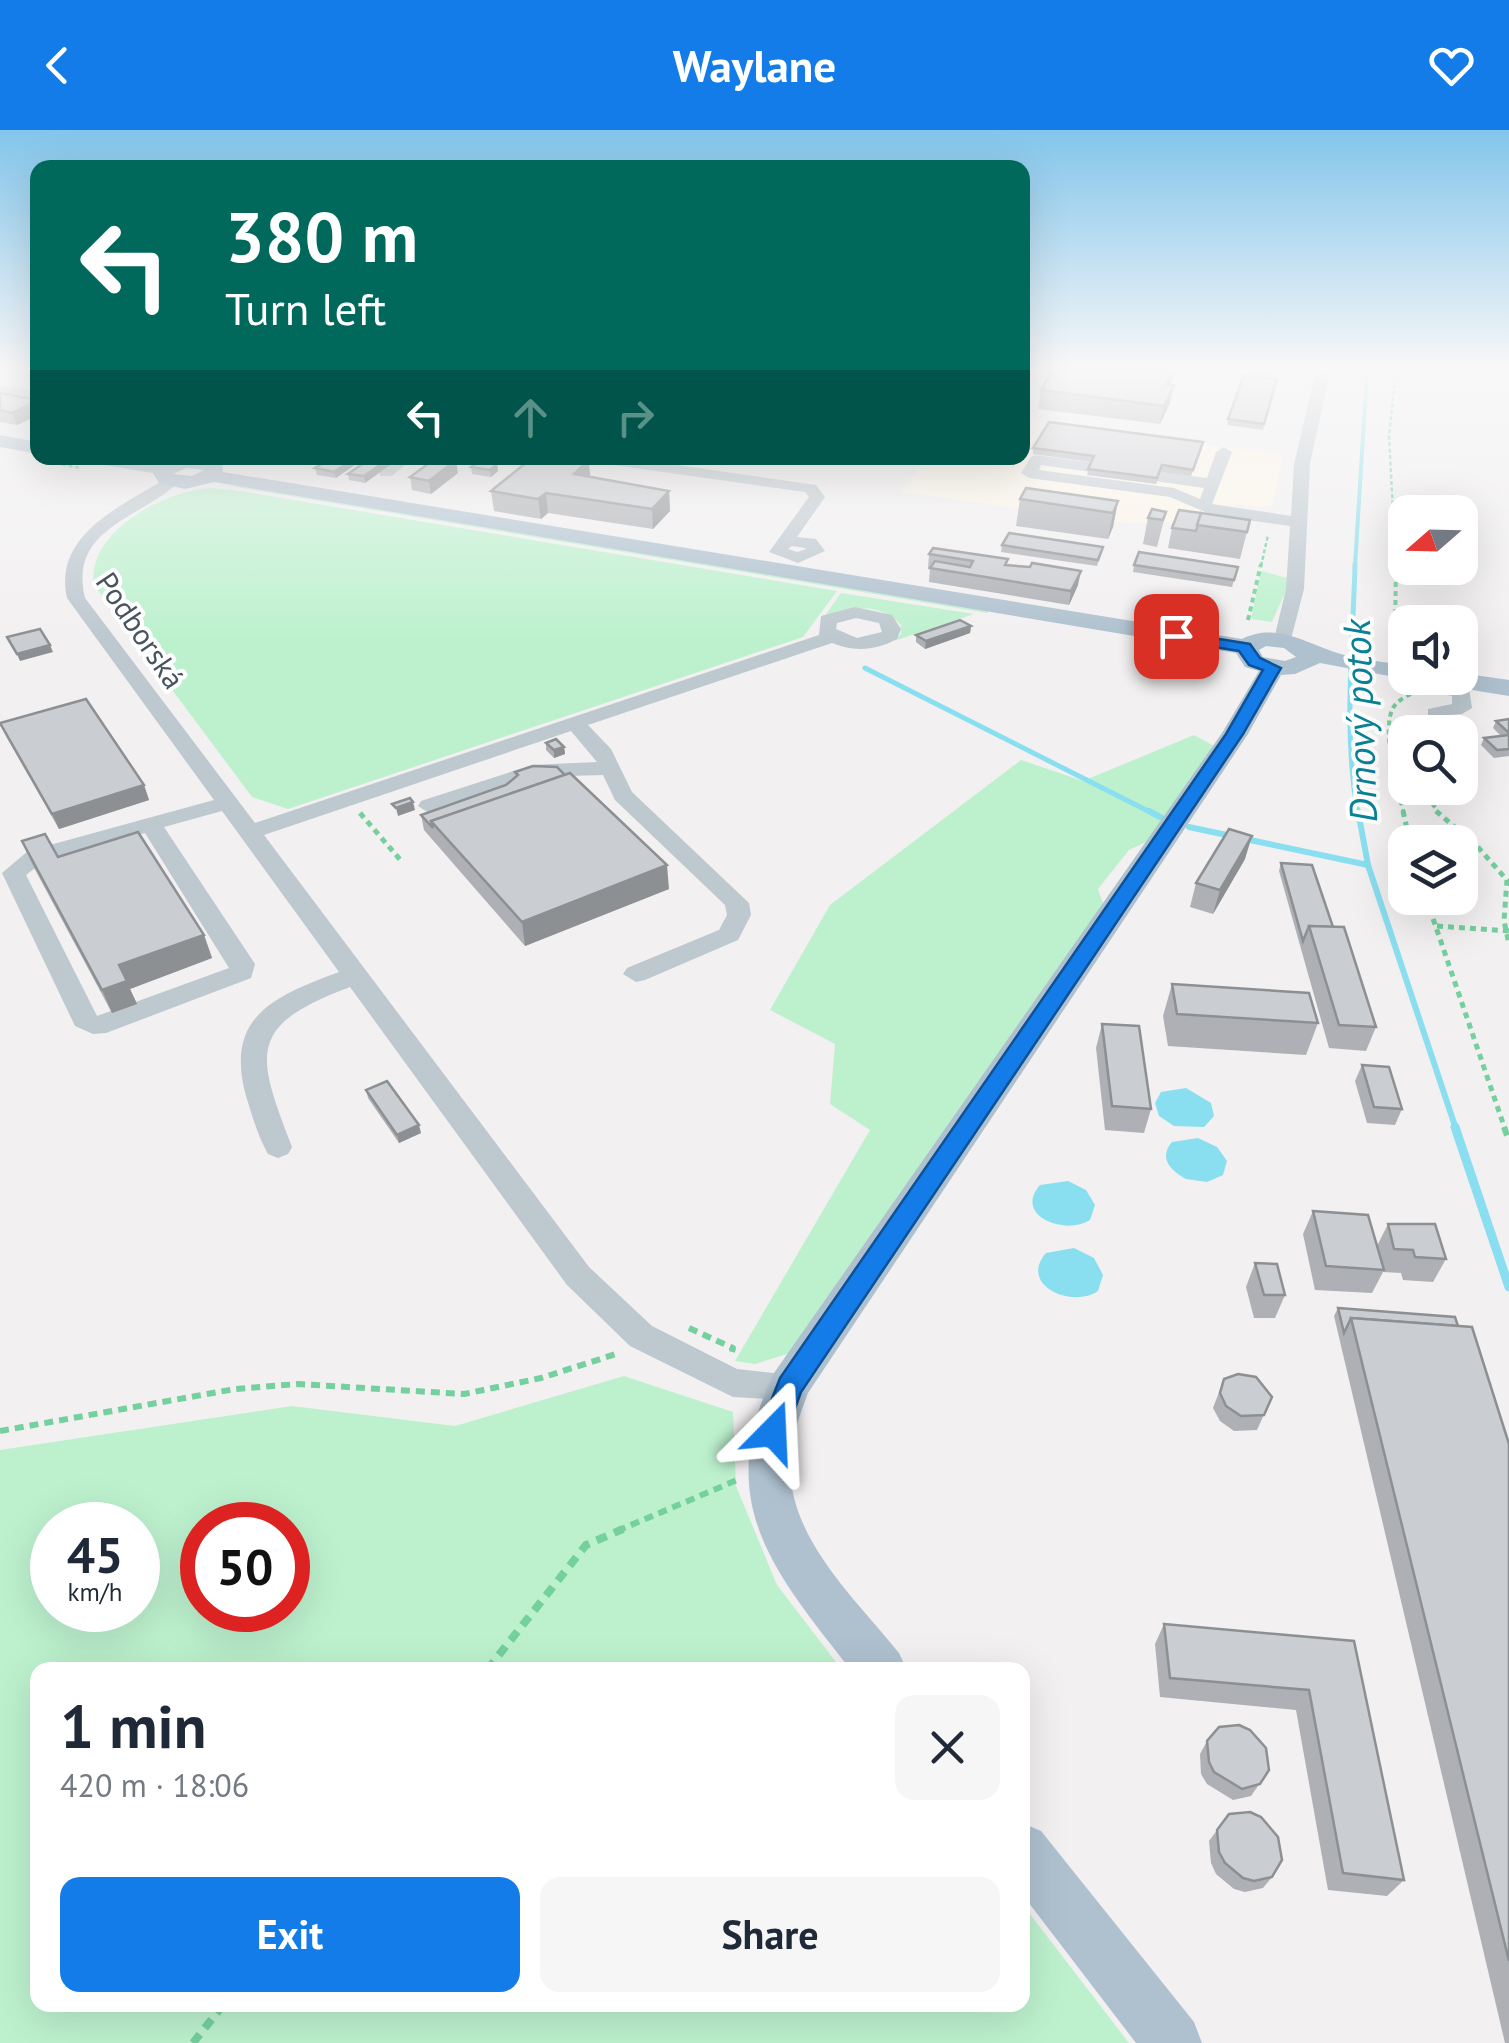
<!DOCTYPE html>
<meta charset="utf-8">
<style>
:root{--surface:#fff;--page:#f6f6f7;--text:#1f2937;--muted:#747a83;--accent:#147ce8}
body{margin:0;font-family:"PT Sans",sans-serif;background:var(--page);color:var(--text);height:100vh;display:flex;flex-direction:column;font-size:38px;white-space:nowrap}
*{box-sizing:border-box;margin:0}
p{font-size:32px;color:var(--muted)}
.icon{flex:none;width:55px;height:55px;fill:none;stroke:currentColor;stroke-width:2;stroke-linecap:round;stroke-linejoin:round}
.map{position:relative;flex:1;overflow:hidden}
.sheet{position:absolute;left:30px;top:1532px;width:1000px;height:350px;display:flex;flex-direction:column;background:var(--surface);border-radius:20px;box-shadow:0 10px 40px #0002}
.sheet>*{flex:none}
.banner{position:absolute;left:30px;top:30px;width:1000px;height:305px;border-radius:20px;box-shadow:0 10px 40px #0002;background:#00695c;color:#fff;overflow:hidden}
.needle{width:65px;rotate:250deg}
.buttons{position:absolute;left:1388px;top:365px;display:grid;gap:20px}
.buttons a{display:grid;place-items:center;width:90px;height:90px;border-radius:20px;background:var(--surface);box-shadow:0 10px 40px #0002;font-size:50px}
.speed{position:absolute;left:30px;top:1372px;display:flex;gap:20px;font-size:50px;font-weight:700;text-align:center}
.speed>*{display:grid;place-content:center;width:130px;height:130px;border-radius:50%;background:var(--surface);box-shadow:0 10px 40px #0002;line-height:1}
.speed small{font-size:25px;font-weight:400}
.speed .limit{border:15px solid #d22;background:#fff;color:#111}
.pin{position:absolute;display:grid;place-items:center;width:85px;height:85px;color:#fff;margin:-42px;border-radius:20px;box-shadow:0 5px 15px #0006}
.me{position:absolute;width:110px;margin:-55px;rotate:21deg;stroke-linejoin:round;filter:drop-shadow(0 0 8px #0008)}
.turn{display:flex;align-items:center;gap:35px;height:210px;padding:0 30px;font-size:45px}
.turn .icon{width:130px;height:130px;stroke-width:2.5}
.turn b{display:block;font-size:70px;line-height:85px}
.lanes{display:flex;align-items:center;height:95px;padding:0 30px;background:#0003;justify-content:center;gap:50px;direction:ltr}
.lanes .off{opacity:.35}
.round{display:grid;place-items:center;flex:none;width:105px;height:105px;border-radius:20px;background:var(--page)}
.head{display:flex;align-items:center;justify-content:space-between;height:170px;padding:0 30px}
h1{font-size:60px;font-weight:600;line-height:75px}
.button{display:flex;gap:20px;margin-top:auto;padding:20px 30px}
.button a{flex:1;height:115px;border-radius:20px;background:var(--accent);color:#fff;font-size:40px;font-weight:600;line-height:115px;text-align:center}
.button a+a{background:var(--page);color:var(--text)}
header{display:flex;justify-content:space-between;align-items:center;height:130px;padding:0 30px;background:var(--accent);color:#fff;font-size:45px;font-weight:600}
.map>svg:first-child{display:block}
.commercial{fill:#fdf6e9}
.green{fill:#bdf1ce;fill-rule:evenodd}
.water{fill:#89dfef}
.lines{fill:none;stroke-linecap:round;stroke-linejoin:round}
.stream-far3{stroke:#89dfef;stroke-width:4}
.stream-far2{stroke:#89dfef;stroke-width:5}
.stream-far1{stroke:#89dfef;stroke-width:6}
.stream{stroke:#89dfef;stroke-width:9}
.path-far4{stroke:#74d09d;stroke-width:2.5;stroke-dasharray:4 2.5;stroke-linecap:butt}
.path-far3{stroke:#74d09d;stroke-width:4;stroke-dasharray:5 4;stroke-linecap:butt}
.path-far2{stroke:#74d09d;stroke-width:5;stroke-dasharray:6 5;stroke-linecap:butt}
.path-far1{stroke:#74d09d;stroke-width:6;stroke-dasharray:9 6;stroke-linecap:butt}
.path{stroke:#74d09d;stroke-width:8;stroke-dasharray:11 8;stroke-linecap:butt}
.minor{fill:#bdc8cf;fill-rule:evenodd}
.major{fill:#afc1cf;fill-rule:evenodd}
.wall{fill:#aeb0b5}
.shaded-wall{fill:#8d9093}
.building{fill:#cacdd2;stroke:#8d9093;stroke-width:2.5}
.route{fill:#147ce8;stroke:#0d5197;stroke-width:2.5}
.labels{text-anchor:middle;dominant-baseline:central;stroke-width:8;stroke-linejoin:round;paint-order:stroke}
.far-street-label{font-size:30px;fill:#47545e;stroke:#fff}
.water-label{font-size:38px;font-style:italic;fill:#098298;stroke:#fff}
</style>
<header><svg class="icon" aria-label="back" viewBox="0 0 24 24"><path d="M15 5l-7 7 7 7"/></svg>Waylane<svg class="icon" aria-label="heart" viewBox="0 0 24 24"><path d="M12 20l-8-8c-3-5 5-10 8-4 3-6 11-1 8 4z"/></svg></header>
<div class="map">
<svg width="1509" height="1913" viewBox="0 0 1509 1913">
<rect width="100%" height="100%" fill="#f2f0f0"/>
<path class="commercial" d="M1023 290 1284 325 1272 375 1259 378 1235 374 1234 379 1178 393 1114 392 901 362 925 328H1022Z"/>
<g class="green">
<path d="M224 355 238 356 989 480 987 483Z"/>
<path d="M211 358 233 360 837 461 803 507 288 679 252 667 94 455C86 401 166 360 211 358Z"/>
<path d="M1261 441 1287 448 1288 456 1272 492 1251 489Z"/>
<path d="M841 463 974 484 894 511 901 504V495C883 473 848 475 824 487Z"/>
<path d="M1194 605 1216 617 1152 709 1129 720 1098 759 1104 776 793 1222 755 1234 735 1231 870 1000 830 974 835 914 770 880 830 775 1021 630 1083 651Z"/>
<path d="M624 1246 733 1282 736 1356 777 1455 842 1540H38V1875H1022L1023 1775 1129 1913H0V1320L292 1276 455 1296ZM52 1395H138V1480H52ZM288 1395V1480H202V1395Z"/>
</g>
<g class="water">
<path d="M1186 958 1211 973 1214 986 1204 997 1174 996 1159 986 1155 973 1161 962Z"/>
<path d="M1198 1008 1217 1017 1227 1031 1223 1045 1207 1052 1186 1049C1171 1041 1158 1028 1172 1012Z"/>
<path d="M1068 1051 1086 1060 1095 1075 1090 1090C1065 1106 1013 1086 1040 1055Z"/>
<path d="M1074 1118 1094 1128 1103 1145 1098 1161C1072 1179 1018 1155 1046 1123Z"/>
</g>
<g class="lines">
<path class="stream-far3" d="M1355 436 1367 241"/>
<g class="stream-far2">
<path d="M1355 434C1353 515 1343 604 1358 684"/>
<path d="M865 538 1154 684"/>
</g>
<g class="stream-far1">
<path d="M1149 681 1162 688"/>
<path d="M1358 681 1368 735 1456 999"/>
<path d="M1189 697 1368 735"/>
</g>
<path class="stream" d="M1455 997 1509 1157"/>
<g class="path-far4">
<path d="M1396 241 1389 306 1396 436"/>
<path d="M43 331 81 338"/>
<path d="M1261 436 1268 405"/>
</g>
<g class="path-far3">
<path d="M1396 434 1395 503 1405 516"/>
<path d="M1248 490 1261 434"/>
<path d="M1423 658 1439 684"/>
<path d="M1404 684C1398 660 1381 600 1393 578 1397 571 1405 567 1412 563"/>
</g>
<g class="path-far2">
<path d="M1403 681 1410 712"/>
<path d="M1436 681 1477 716 1507 750 1504 791 1509 814"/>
<path d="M360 683 403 733"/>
<path d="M1426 768 1505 999"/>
<path d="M1437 796 1509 801"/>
</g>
<g class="path-far1">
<path d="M1504 997 1509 1011"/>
<path d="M689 1198 733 1218 732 1222"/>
<path d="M0 1301 235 1259 298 1254 464 1264 541 1248 619 1223"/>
<path d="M617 1401 737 1350"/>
</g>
<g class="path">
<path d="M487 1540 586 1415 623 1399"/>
<path d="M193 1913 223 1875"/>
</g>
<g class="minor">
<path d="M1316 241H1330L1310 334 1304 459 1290 513 1283 515 1274 509 1286 459 1290 396 1212 385 1170 367 1029 348 1021 343 1031 327 1036 325 1207 348 1216 322 1224 317 1232 322 1212 374 1291 386 1294 334ZM1041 335 1204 358 1200 369 1174 358 1039 340Z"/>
<path d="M0 255 38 261V269L0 263Z"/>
<path d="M396 328H413L392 346H380V340Z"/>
<path d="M591 328H628L816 355 825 367 797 407 816 409 825 421 798 433 769 422 809 367 805 362 599 333ZM792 416 805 418 806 419 797 422 788 419Z"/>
<path d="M165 349 179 352C140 389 68 398 85 468L255 693 819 505 821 486 855 477 892 485 901 499 897 509C875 521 854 522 832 513L588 595 611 619 632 662 749 773 751 785 738 810 645 850 636 852 623 844 627 838 719 800 727 785 725 775 615 670 603 645 534 647 429 683 418 676 421 671 532 635 597 632 571 601 264 705 589 1137 652 1196 737 1239 801 1246 806 1256 801 1266 789 1270 733 1267 630 1216 567 1155 350 857C246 896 256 923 292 1017L288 1024 278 1028 268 1024C258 1007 252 985 246 966 224 886 275 866 339 842L222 681 164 697 255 834 251 848 106 903 93 904 75 896 2 743 28 721 214 670 67 468C53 405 120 377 165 349ZM856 488 879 493 882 502 857 508 836 499 837 493ZM145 703 229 838 97 886 26 745 44 731Z"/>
<path d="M1412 548H1433L1469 558 1472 578 1462 584 1428 587V579L1452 574V566L1423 560Z"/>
</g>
<g class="major">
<path d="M0 305 38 312V324L0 317Z"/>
<path d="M88 328C112 326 136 331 160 332 182 333 199 323 222 333L223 342 1242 509C1280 490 1311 518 1349 526 1367 531 1387 532 1405 535V548H1413L1405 549 1320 533 1295 544 1281 545 1248 604 808 1263C800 1285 791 1307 790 1331 787 1407 855 1468 899 1523L907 1540H851C773 1441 712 1371 774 1243L1222 603 1259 541 1245 537 1236 523 214 352 185 359 159 353 153 343 98 334ZM186 338 204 340 192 346 173 344ZM1266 516 1284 518 1296 527 1285 531 1263 527 1259 520Z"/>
<path d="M1460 543 1509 550V566L1441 555 1429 548H1460Z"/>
<path d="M1022 1693 1041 1701 1194 1892 1202 1913H1136L1022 1764Z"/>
</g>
</g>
<g class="wall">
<path d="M1252 241H1278L1276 247 1252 244Z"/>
<path d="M1277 249 1263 300 1227 295 1228 289Z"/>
<path d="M1170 254V273L1160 294 1038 279 1041 260Z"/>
<path d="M0 263 38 270V285L17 295 0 292Z"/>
<path d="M1033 318H1202L1191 346 1161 342 1156 354 1087 345 1091 332 1033 324Z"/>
<path d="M332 328 336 348 317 345 315 338Z"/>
<path d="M371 328H394V332L365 353 349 350 348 344Z"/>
<path d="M588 328 590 347 669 361 670 381 653 399 548 383 541 389 494 381 491 361Z"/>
<path d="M497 334 498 341 491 347 472 344 471 337Z"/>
<path d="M458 343 431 364 412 360 410 347Z"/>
<path d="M1020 369 1118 371 1113 397 1108 409 1016 396Z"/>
<path d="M1166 382 1157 417 1143 414 1148 388Z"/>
<path d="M1250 390 1240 429 1168 418 1172 398Z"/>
<path d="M1002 415 1103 417 1097 436 1001 422Z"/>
<path d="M929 424 1007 435 1078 455 1069 475 929 452 930 438H928Z"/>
<path d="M1134 435 1238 437 1232 457 1133 442Z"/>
<path d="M971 496 970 503 925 519 916 512V505Z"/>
<path d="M1509 589V626L1494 628 1481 615 1484 608 1501 606 1493 598 1496 591Z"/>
<path d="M0 593 144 655 149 670 59 699 7 608Z"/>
<path d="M546 613 564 617 565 624 554 628 546 620Z"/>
<path d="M515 642 669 759 525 816 424 700 421 685 506 655 516 647Z"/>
<path d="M22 711 58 727 204 805 212 828 130 859 137 874 112 883 32 734Z"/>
<path d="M1245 729 1213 784 1190 777 1196 753Z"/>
<path d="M1281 733 1333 797 1376 897 1366 921 1329 918 1279 741Z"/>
<path d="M1172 854 1318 893 1306 925 1168 916 1163 886Z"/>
<path d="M1102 894 1151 979 1144 1003 1105 1000 1096 918Z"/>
<path d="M1362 935 1402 979 1395 995 1367 993 1355 951Z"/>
<path d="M366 960 421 1003 399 1013 368 968Z"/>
<path d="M1313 1081 1377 1116 1388 1094 1446 1129 1433 1152 1403 1150 1401 1143 1383 1142 1372 1163 1315 1160 1303 1104Z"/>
<path d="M1255 1133 1285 1165 1275 1188H1254L1246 1157Z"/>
<path d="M1338 1178 1458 1196 1509 1314V1913H1505L1334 1186Z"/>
<path d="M1224 1249 1272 1267 1257 1300 1234 1301 1220 1291 1213 1278Z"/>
<path d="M1164 1494 1354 1511 1404 1750 1387 1766 1328 1760 1296 1580 1160 1567 1155 1514Z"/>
<path d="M1207 1611 1269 1640 1251 1666 1233 1670 1207 1654 1201 1644 1200 1624Z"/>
<path d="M1229 1684 1272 1747 1263 1758 1245 1762 1234 1759 1216 1744 1211 1733 1209 1711Z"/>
</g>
<g class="shaded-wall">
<path d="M1172 241H1176L1162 272 1166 254Z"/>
<path d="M1174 255 1170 273 1160 294 1164 276Z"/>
<path d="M38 270V285L17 295 12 283Z"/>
<path d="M355 328H365L336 348 334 342Z"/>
<path d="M390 328H394V332L365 353 364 346Z"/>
<path d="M586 328H588L591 350 574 344Z"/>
<path d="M456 330 458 343 431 364 429 351Z"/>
<path d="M497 334 498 341 491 347 490 340Z"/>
<path d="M669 361 670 381 653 399 652 379Z"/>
<path d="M546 363 548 383 541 389 538 369Z"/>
<path d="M1118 371 1113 397 1108 409 1113 383Z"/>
<path d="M1081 441 1078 455 1069 475 1071 461Z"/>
<path d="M971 496 970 503 925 519 926 511Z"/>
<path d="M50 515 53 522 20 531 17 524Z"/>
<path d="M564 617 565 624 554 628V620Z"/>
<path d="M144 655 149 670 59 699 52 684Z"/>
<path d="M413 672 415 680 398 686 396 678Z"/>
<path d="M1252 706 1245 729 1213 784 1220 760Z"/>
<path d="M667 735 669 759 525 816 522 792Z"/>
<path d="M204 805 212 828 130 859 137 874 112 883 102 860 119 835Z"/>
<path d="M419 995 421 1003 399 1013 397 1005Z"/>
</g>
<g class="building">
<path d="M1052 241H1172L1166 254 1174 255 1164 276 1041 260Z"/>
<path d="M1244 245 1277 249 1264 294 1228 289Z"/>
<path d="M0 263 38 270 12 283 0 280Z"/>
<path d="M1049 292 1203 312 1193 340 1162 335 1157 348 1088 339 1094 326 1033 318Z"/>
<path d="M332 328H355L334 342 315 338Z"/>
<path d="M371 328H390L364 346 348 344Z"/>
<path d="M436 328 456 330 429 351 410 347Z"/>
<path d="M532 328H586L584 329 589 330 574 344 669 361 652 379 546 363 538 369 491 361Z"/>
<path d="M479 331 497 334 490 340 471 337Z"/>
<path d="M1026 358 1118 371 1113 383 1020 369Z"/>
<path d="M1152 379 1166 382 1163 390 1148 388Z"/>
<path d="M1179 380 1201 383 1196 401 1172 398Z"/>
<path d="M1201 383 1250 390 1247 402 1197 395Z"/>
<path d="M1009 403 1103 417 1098 430 1002 415Z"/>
<path d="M933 418 1008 429 1005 435 1030 437 1032 433 1081 441 1071 461 930 438 935 431 970 437 973 431 929 424Z"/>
<path d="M1139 422 1238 437 1234 450 1134 435Z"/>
<path d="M960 490 971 496 926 511 916 505Z"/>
<path d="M40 499 50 515 17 524 7 507Z"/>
<path d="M86 569 144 655 52 684 0 593Z"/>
<path d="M1509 589V603L1496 591Z"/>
<path d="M1509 605V619L1497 620 1484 608Z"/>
<path d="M556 609 564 617 554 620 546 613Z"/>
<path d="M533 636 557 637 565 645 431 691 433 698 421 685 506 655 518 645 515 642Z"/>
<path d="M570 643 667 735 522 792 431 691Z"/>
<path d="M410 668 413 672 396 678 392 674Z"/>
<path d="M1229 699 1252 706 1220 760 1196 753Z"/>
<path d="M138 702 204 805 119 835 127 851 102 860 22 711 45 704 58 727Z"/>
<path d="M1281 733 1312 735 1333 797 1309 796 1303 811Z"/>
<path d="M1309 796 1344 797 1376 897 1339 895Z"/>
<path d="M1172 854 1309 863 1318 893 1177 884Z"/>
<path d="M1102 894 1139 896 1151 979 1112 976Z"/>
<path d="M1362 935 1389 937 1402 979 1374 977Z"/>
<path d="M387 951 419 995 397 1005 366 960Z"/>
<path d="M1313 1081 1368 1085 1384 1140 1326 1136Z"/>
<path d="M1388 1094H1435L1446 1129 1415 1127 1413 1120 1394 1119Z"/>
<path d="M1255 1133 1277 1134 1285 1165H1264Z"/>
<path d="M1338 1178 1455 1187 1458 1196 1351 1188 1344 1203Z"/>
<path d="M1351 1188 1472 1197 1509 1314V1831Z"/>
<path d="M1238 1244 1256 1247 1272 1267 1264 1285 1241 1286 1226 1276 1220 1263 1224 1249Z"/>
<path d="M1164 1494 1354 1511 1404 1750 1343 1743 1309 1560 1170 1548Z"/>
<path d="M1239 1595 1250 1600 1266 1618 1269 1640 1260 1654 1242 1659 1214 1642 1209 1632 1207 1611 1219 1597Z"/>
<path d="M1250 1682 1261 1687 1278 1707 1282 1730 1272 1747 1254 1751 1243 1748 1225 1733 1219 1722 1217 1700 1229 1684Z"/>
</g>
<linearGradient id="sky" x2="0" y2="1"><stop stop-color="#82c5eb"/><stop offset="0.47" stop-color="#f9f8f8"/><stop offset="1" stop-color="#f9f8f8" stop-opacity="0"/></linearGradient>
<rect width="1509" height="509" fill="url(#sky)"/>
<path class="route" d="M1176 502 1250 514 1260 528 1281 538 1243 604 801 1262 783 1311 773 1314 763 1311 759 1302 780 1248 1226 604 1263 540 1249 535 1239 521 1170 510V503Z"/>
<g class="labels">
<g class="far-street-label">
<text transform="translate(141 500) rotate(56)">Podborská</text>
</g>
<g class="water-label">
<text transform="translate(1359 591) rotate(-92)">Drnový potok</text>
</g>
</g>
</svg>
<div class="buttons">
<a><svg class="needle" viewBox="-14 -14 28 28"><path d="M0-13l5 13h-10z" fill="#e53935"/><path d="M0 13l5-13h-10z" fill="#747a83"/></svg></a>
<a><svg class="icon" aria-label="sound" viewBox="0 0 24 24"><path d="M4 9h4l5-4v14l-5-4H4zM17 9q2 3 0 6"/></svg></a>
<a><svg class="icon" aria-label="search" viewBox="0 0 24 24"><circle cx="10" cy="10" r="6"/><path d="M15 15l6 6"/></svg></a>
<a><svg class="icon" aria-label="layers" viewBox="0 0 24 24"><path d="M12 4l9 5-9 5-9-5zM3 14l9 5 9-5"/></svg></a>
</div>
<div class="speed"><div>45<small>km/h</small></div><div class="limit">50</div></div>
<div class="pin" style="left:1176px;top:506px;background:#d93025"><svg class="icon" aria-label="arrive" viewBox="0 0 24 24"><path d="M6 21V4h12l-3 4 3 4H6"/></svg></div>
<svg class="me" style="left:773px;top:1302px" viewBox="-20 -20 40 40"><path d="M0-17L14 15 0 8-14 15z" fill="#147ce8" stroke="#fff" stroke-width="4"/></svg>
<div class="banner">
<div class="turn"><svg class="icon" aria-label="left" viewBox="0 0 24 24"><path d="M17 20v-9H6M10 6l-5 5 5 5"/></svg><div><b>380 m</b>Turn left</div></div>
<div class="lanes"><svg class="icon" aria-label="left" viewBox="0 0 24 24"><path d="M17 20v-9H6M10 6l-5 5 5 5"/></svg><svg class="icon off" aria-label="ahead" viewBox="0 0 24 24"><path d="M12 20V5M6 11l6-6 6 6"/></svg><svg class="icon off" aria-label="right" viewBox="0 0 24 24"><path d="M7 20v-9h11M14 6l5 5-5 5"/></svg></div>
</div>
<section class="sheet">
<div class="head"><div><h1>1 min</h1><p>420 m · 18:06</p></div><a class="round"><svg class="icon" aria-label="close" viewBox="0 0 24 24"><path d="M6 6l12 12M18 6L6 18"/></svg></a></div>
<div class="button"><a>Exit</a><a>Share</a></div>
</section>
</div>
